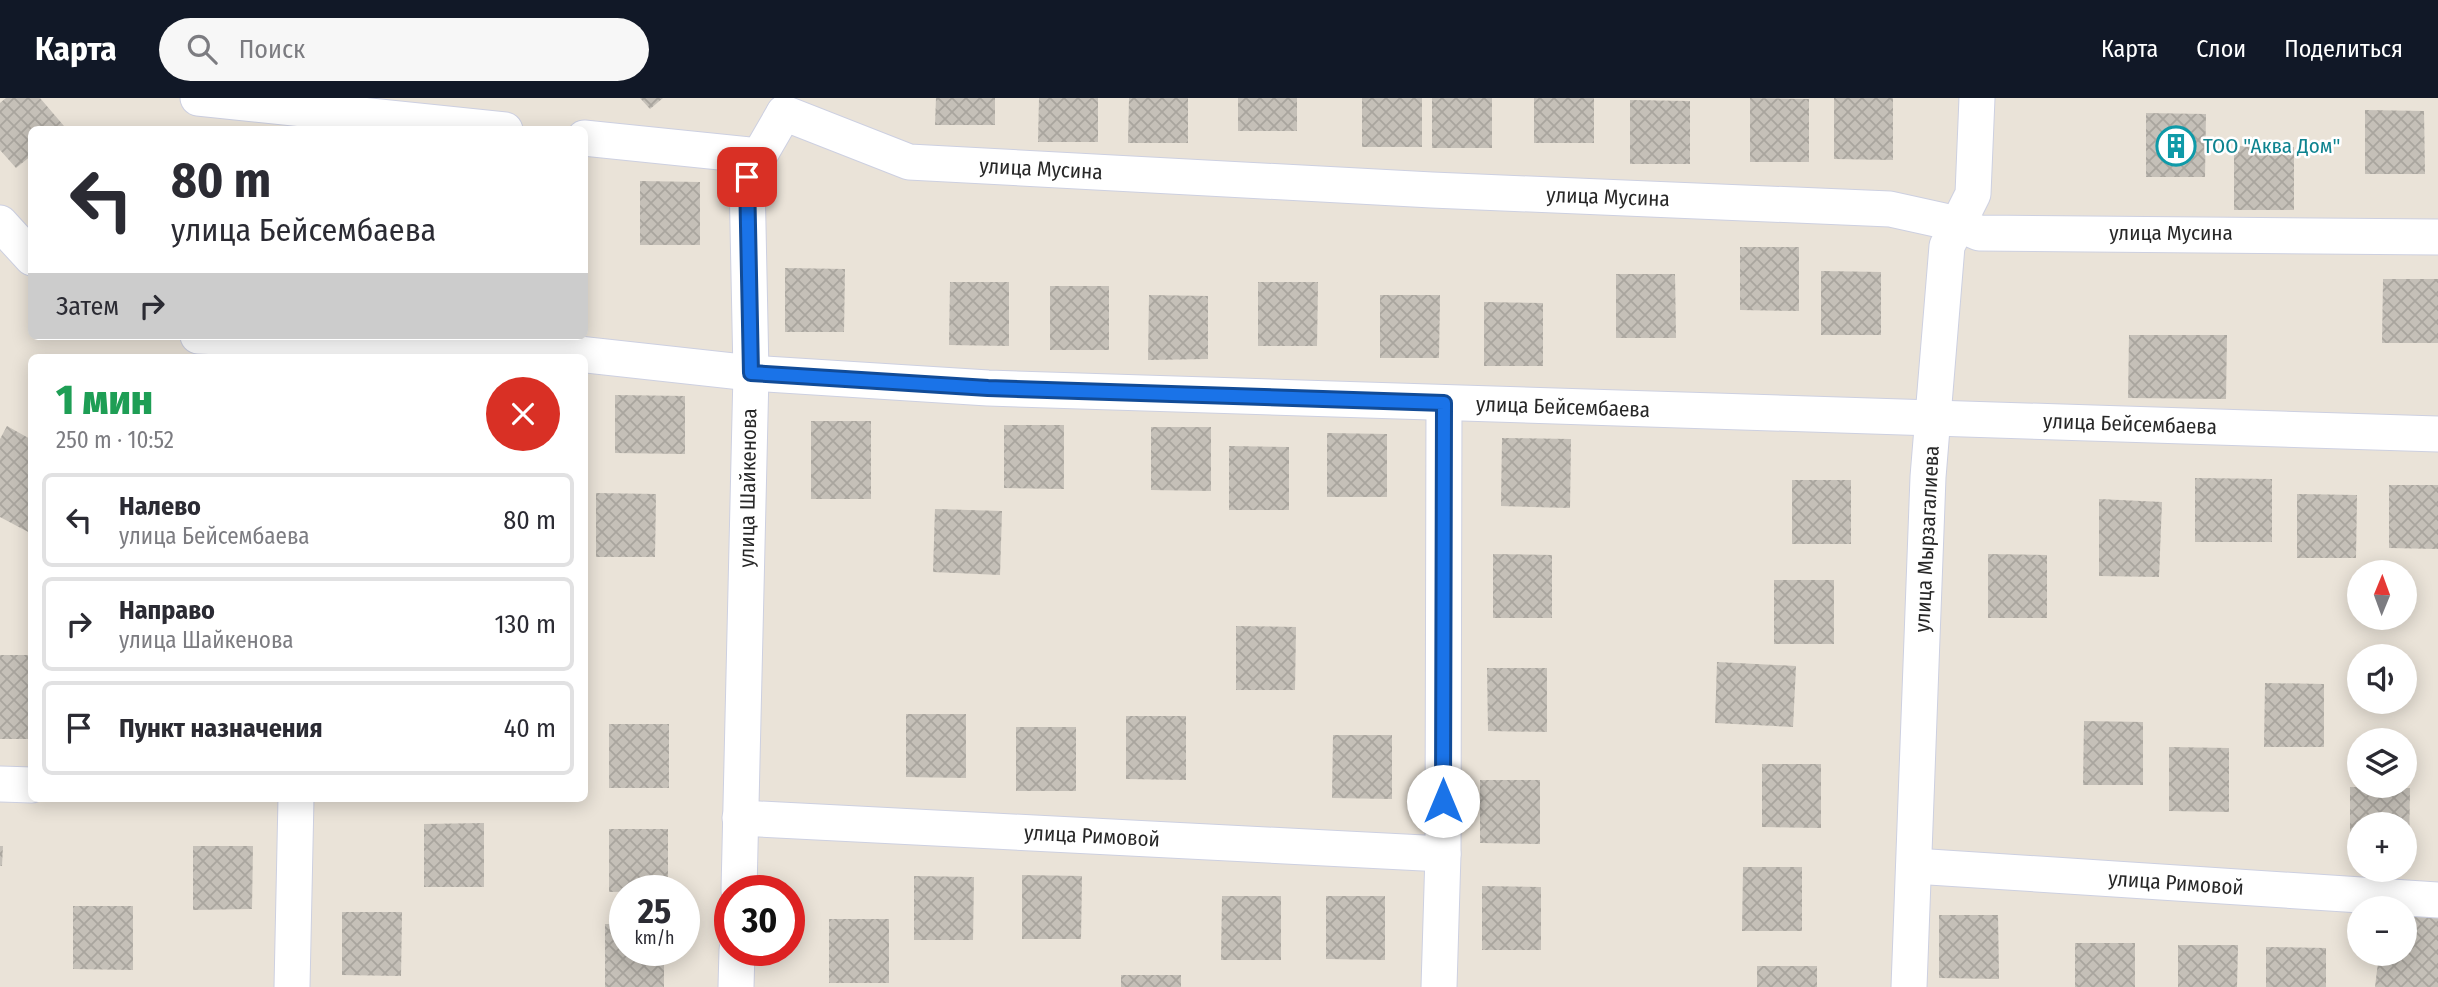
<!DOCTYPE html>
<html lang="ru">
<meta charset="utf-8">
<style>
:root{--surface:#fff;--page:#f7f7f7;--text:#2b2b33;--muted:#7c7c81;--line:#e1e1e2;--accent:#111827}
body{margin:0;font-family:"Fira Sans Condensed",sans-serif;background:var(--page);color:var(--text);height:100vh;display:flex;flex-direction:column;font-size:26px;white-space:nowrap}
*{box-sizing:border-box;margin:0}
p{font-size:23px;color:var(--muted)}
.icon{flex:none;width:38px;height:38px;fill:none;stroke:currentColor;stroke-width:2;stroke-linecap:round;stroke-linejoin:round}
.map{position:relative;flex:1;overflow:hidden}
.side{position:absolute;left:28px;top:256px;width:560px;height:448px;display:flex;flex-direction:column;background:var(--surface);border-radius:10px;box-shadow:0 4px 18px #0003}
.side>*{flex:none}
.hud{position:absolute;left:28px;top:28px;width:560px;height:214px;border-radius:10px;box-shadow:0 4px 18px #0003;background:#fff;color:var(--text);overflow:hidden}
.needle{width:46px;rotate:1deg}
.fabs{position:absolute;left:2347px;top:462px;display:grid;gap:14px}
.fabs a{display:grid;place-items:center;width:70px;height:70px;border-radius:50%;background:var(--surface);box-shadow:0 4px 18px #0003;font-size:35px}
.speed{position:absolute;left:609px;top:777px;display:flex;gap:14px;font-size:35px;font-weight:700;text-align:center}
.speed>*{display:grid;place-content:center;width:91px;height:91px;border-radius:50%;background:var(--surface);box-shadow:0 4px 18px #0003;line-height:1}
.speed small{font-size:18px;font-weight:400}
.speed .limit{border:10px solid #d22;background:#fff;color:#111}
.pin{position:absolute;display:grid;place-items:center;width:60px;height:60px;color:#fff;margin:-30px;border-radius:14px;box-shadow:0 4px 10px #0006}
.me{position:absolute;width:77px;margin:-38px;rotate:0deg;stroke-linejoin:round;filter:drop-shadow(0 0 5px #0008)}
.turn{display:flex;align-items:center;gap:24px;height:147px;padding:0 28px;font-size:32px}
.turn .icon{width:91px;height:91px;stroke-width:2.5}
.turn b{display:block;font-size:49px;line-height:60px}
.then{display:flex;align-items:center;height:66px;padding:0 28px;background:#0003;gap:14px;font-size:26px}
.round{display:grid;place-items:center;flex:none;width:74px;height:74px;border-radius:37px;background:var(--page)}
.headline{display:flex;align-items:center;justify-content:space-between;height:119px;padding:0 28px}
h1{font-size:42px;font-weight:800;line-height:52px;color:#1e9e55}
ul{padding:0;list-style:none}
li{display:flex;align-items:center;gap:21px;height:94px;margin:0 14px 10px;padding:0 14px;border:4px solid var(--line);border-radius:10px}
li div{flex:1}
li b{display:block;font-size:26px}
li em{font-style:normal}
header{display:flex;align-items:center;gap:42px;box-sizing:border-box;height:98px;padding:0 35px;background:var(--accent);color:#fff}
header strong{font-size:33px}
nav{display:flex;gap:38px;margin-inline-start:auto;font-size:24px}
.search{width:490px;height:63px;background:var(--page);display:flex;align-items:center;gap:18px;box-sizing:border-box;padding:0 24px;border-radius:38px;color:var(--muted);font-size:26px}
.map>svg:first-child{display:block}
.building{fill:url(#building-cross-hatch)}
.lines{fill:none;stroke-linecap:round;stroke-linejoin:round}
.street-casing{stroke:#cdd0e1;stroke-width:37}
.street{stroke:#fff;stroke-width:35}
.route-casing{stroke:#114b97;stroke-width:18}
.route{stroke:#1a73e8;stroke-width:12}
.labels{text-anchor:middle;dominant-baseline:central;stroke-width:5;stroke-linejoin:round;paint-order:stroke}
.culture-label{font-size:21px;fill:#0d838f;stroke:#fff;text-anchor:start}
.street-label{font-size:21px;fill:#272727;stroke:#fff}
</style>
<header>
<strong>Карта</strong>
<div class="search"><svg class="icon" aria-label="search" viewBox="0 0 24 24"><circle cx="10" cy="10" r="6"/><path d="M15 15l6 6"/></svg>Поиск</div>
<nav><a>Карта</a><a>Слои</a><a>Поделиться</a></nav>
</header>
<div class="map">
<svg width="2438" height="889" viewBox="0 0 2438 889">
<defs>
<pattern id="building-cross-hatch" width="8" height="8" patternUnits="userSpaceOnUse" patternTransform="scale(1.75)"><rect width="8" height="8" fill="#c5c0b8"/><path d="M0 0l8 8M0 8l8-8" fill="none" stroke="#a9a59e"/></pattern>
</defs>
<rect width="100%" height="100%" fill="#eae3d8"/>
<g class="building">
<path d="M6 0H40L64 28 60 32H32V57L16 70 0 52V5Z"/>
<path d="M640 0H663L650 11Z"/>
<path d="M936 0H995V27H935Z"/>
<path d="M1039 0H1098V44H1038Z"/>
<path d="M1129 0H1188V45H1128Z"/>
<rect x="1238" y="0" width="59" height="33"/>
<rect x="1362" y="0" width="60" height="49"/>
<rect x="1432" y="0" width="60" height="50"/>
<rect x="1534" y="0" width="60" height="45"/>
<path d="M1750 0 1809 1V64H1750Z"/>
<path d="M1834 0H1893V62L1834 61Z"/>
<path d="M1630 2 1690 3V66H1630Z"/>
<path d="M2365 12 2424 13 2425 76H2365Z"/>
<path d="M2146 15 2206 16 2205 79H2146Z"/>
<path d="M2234 48 2294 49V112H2234Z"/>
<path d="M640 83 700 84V147H640Z"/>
<path d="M1740 149H1799V213L1740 212Z"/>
<path d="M785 170 845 171 844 234H785Z"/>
<path d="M1821 173 1881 174V237H1821Z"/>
<path d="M1616 176H1675L1676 240H1616Z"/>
<path d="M2383 181H2438V245H2382Z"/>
<path d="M950 184H1009V248L949 247Z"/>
<path d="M1258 184H1318L1317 248H1258Z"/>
<rect x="1050" y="188" width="59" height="64"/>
<path d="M1149 197 1208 198V261L1148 262Z"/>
<path d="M1380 197H1440L1439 260H1380Z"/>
<path d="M1484 204 1543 205V268H1484Z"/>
<path d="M2129 237H2227L2226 301 2128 300Z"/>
<path d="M615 297 685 298V356L615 355Z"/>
<rect x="811" y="323" width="60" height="78"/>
<path d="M1004 327H1064V391L1004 390Z"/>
<path d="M7 328 32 342V436L0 419V341Z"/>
<path d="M1151 329H1211V393L1151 392Z"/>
<path d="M1327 335 1387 336V399H1327Z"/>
<path d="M1502 340 1571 341 1570 410 1501 408Z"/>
<path d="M1229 348 1289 349V412H1229Z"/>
<path d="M2195 380 2272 381V444H2195Z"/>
<rect x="1792" y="382" width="59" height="64"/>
<path d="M2389 387H2438V451L2389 450Z"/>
<path d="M596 395 656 396 655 459H596Z"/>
<path d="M2297 396 2357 397 2356 460H2297Z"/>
<path d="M2099 401 2162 404 2159 479 2099 478Z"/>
<path d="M935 411 1002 413 1000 477 933 474Z"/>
<path d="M1493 456 1552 457V520H1493Z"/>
<path d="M1988 456 2047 457V520H1988Z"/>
<rect x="1774" y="482" width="60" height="64"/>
<path d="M1236 528 1296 529 1295 592H1236Z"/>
<rect x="0" y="557" width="32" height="84"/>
<path d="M1717 564 1796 568 1793 629 1715 625Z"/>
<path d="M1487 570H1547V634L1488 633Z"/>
<path d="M2265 585 2324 586V649H2264Z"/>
<path d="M906 616H966V680L906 679Z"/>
<path d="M1126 618H1186V682L1126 681Z"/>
<path d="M2084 623 2143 624V687H2083Z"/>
<rect x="609" y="626" width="60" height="64"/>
<rect x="1016" y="629" width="60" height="64"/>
<path d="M1333 637H1392V701L1332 700Z"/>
<path d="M2169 649 2229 650V714L2169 713Z"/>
<path d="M1762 666H1821V730L1762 729Z"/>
<path d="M1480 682H1540V746L1480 745Z"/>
<path d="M2350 689 2410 690 2409 753H2404V726H2359V753H2350Z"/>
<path d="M484 725V789H424V726Z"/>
<path d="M609 731H668V793L609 794Z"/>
<path d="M0 748H3L2 768H0Z"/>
<path d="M193 748H253L252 811 193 812Z"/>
<path d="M1743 769H1802V833H1742Z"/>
<path d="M1022 777 1082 778 1081 841H1022Z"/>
<path d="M914 778 974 779 973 842H914Z"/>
<path d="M1482 788 1541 789V852H1482Z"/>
<path d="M1222 798H1281V862H1221Z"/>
<path d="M1326 798H1385V862L1326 861Z"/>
<path d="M73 808H133V872L73 871Z"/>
<path d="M342 814H402L401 878 342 877Z"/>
<path d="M1939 817H1998L1999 881 1939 880Z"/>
<path d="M2404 817 2438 818V889H2375L2379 856H2404Z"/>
<rect x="829" y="821" width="60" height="64"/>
<path d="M605 826H625V852H664V889H605Z"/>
<rect x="2075" y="845" width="60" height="44"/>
<path d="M2178 847H2238L2237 889H2178Z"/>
<path d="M2266 849 2326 850V889H2266Z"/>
<rect x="1757" y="868" width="60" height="21"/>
<rect x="1121" y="877" width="60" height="12"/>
</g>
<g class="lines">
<g class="street-casing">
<g id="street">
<path d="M198 0 505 32"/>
<path d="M784 15 909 64 1432 92 1890 111 1958 126 1979 135 2438 139"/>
<path d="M584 40 759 58"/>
<path d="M0 125 32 160"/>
<path d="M198 238 551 253 751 275 988 290 2438 336"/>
<path d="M0 686 32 687"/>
<path d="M740 720 1443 756"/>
<path d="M1914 768 2438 802"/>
<path d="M739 793 751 275 747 79 784 15"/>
<path d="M292 889 296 700"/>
<path d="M736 889 737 852"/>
<path d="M1439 889 1443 756 1444 305"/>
<path d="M1909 889 1928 379 1947 148 1973 96 1977 0"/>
</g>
</g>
<use href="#street" class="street"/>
</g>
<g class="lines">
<g class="route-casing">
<path id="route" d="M747 79 751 275 988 290 1444 305 1443 703"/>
</g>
<use href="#route" class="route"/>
</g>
<defs>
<g id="building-ring" transform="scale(2.0125)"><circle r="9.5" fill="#fff" stroke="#0f9aa8" stroke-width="1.5"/><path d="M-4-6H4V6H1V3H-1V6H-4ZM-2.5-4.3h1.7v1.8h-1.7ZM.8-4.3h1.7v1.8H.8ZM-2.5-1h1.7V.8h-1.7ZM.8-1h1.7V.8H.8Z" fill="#0f9aa8"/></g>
</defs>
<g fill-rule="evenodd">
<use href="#building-ring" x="2176" y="48"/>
</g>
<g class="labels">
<g class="culture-label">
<text x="2203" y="48">ТОО "Аква Дом"</text>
</g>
<g class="street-label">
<text transform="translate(1041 71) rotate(3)">улица Мусина</text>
<text transform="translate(1608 99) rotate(2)">улица Мусина</text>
<text x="2171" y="135">улица Мусина</text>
<text transform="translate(1563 309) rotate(2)">улица Бейсембаева</text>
<text transform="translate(2130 326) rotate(2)">улица Бейсембаева</text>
<text transform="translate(748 390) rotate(-89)">улица Шайкенова</text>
<text transform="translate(1927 441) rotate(-87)">улица Мырзагалиева</text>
<text transform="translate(1092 738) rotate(3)">улица Римовой</text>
<text transform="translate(2176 785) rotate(4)">улица Римовой</text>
</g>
</g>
</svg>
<div class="fabs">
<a><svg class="needle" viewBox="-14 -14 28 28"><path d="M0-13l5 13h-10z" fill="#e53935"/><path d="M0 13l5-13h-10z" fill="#7c7c81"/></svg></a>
<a><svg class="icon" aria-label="sound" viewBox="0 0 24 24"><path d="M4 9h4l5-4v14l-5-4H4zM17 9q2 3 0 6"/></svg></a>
<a><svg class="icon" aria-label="layers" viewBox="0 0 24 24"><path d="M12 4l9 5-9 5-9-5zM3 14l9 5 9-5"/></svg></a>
<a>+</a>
<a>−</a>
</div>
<div class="speed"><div>25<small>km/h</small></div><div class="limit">30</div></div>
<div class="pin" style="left:747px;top:79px;background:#d93025"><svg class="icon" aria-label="arrive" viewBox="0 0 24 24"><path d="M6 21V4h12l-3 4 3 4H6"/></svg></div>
<svg class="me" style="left:1443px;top:703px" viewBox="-20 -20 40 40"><circle r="19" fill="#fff"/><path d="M0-13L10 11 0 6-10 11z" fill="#1a73e8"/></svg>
<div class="hud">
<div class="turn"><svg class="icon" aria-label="left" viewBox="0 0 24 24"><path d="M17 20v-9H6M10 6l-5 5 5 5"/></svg><div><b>80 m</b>улица Бейсембаева</div></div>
<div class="then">Затем<svg class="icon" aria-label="right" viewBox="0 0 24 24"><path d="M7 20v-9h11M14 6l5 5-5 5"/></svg></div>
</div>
<section class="side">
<div class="headline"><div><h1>1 мин</h1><p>250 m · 10:52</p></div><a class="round" style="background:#d93025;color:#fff"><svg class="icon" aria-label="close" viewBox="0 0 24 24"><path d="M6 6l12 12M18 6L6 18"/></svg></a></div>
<ul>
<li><svg class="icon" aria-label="left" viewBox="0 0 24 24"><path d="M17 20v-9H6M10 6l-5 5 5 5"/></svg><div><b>Налево</b><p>улица Бейсембаева</p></div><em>80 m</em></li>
<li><svg class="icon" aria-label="right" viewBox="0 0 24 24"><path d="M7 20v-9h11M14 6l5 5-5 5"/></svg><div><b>Направо</b><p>улица Шайкенова</p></div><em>130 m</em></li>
<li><svg class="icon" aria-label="arrive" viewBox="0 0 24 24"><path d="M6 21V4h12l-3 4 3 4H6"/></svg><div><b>Пункт назначения</b></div><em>40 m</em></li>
</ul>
</section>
</div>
